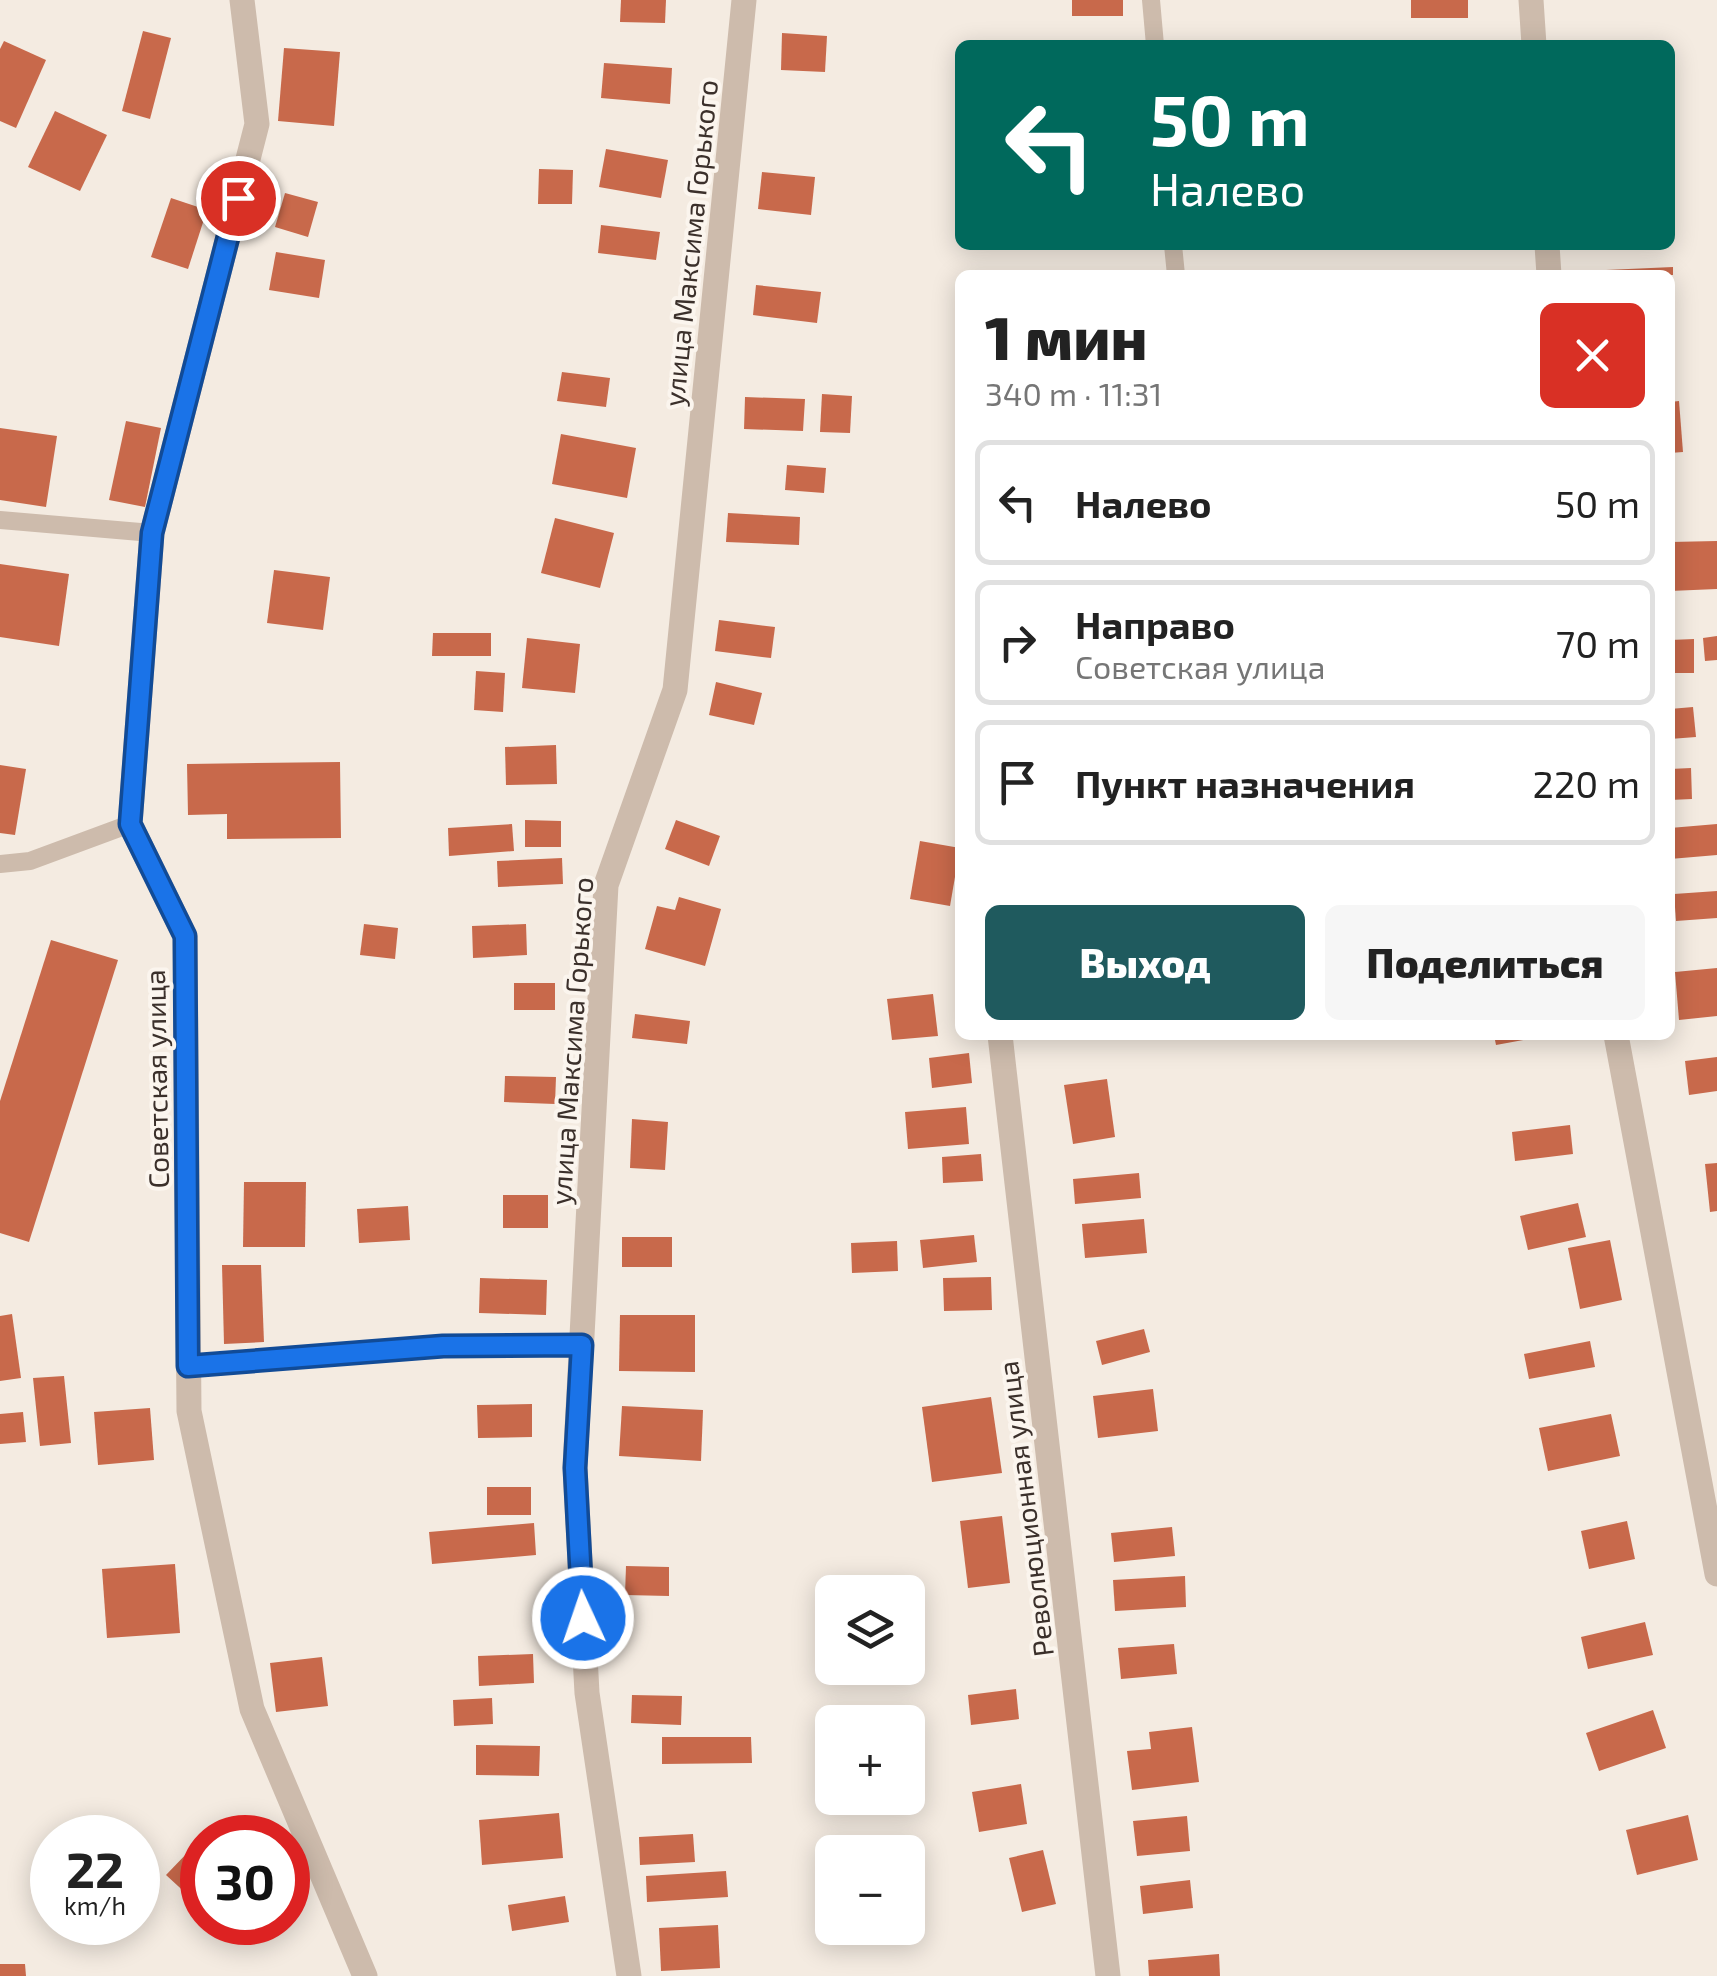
<!DOCTYPE html>
<html lang="ru">
<meta charset="utf-8">
<style>
:root{--surface:#fff;--page:#f6f6f6;--text:#222;--muted:#767676;--line:#e0e0e0;--accent:#1f5a5e}
body{margin:0;font-family:"Exo 2",sans-serif;background:var(--page);color:var(--text);height:100vh;display:flex;flex-direction:column;font-size:38px;white-space:nowrap}
*{box-sizing:border-box;margin:0}
p{font-size:32px;color:var(--muted)}
.icon{flex:none;width:55px;height:55px;fill:none;stroke:currentColor;stroke-width:2;stroke-linecap:round;stroke-linejoin:round}
.map{position:relative;flex:1;overflow:hidden}
.sheet{position:absolute;left:955px;top:270px;width:720px;height:770px;display:flex;flex-direction:column;background:var(--surface);border-radius:15px;box-shadow:0 5px 25px #0003}
.sheet>*{flex:none}
.guide{position:absolute;left:955px;top:40px;width:720px;height:210px;border-radius:15px;box-shadow:0 5px 25px #0003;background:#00695c;color:#fff;overflow:hidden}
.buttons{position:absolute;left:815px;top:1575px;display:grid;gap:20px}
.buttons a{display:grid;place-items:center;width:110px;height:110px;border-radius:15px;background:var(--surface);box-shadow:0 5px 25px #0003;font-size:50px}
.speed{position:absolute;left:30px;top:1815px;display:flex;gap:20px;font-size:50px;font-weight:700;text-align:center}
.speed>*{display:grid;place-content:center;width:130px;height:130px;border-radius:50%;background:var(--surface);box-shadow:0 5px 25px #0003;line-height:1}
.speed small{font-size:25px;font-weight:400}
.speed .limit{border:15px solid #d22;background:#fff;color:#111}
.pin{position:absolute;display:grid;place-items:center;width:85px;height:85px;color:#fff;margin:-42px;border:5px solid #fff;border-radius:50%;box-shadow:0 2px 10px #0007}
.me{position:absolute;width:110px;margin:-55px;rotate:357deg;stroke-linejoin:round;filter:drop-shadow(0 0 8px #0008)}
.turn{display:flex;align-items:center;gap:35px;height:210px;padding:0 30px;font-size:45px}
.turn .icon{width:130px;height:130px;stroke-width:2.5}
.turn b{display:block;font-size:70px;line-height:85px}
.round{display:grid;place-items:center;flex:none;width:105px;height:105px;border-radius:15px;background:var(--page)}
.overview{display:flex;align-items:center;justify-content:space-between;height:170px;padding:0 30px}
h1{font-size:60px;font-weight:800;line-height:75px}
.primary-button{display:flex;gap:20px;margin-top:auto;padding:20px 30px}
.primary-button a{flex:1;height:115px;border-radius:15px;background:var(--accent);color:#fff;font-size:40px;font-weight:800;line-height:115px;text-align:center}
.primary-button a+a{background:var(--page);color:var(--text)}
ul{padding:0;list-style:none}
li{display:flex;align-items:center;gap:30px;height:125px;margin:0 20px 15px;padding:0 10px;border:5px solid var(--line);border-radius:15px}
li div{flex:1}
li b{display:block;font-size:38px}
li em{font-style:normal}
.map>svg:first-child{display:block}
.building{fill:#c8694b}
.lines{fill:none;stroke-linecap:round;stroke-linejoin:round}
.lane{stroke:#cdbbac;stroke-width:18}
.street{stroke:#cdbbac;stroke-width:25}
.route-casing{stroke:#114b97;stroke-width:25}
.route{stroke:#1a73e8;stroke-width:18}
.labels{text-anchor:middle;dominant-baseline:central;stroke-width:8;stroke-linejoin:round;paint-order:stroke}
.street-label{font-size:28px;fill:#3b302b;stroke:#fbf5ee}
</style>
<div class="map">
<svg width="1717" height="1976" viewBox="0 0 1717 1976">
<rect width="100%" height="100%" fill="#f4ebe1"/>
<g class="building">
<path d="M621 0H666L665 23 620 22Z"/>
<rect x="1072" y="0" width="51" height="16"/>
<rect x="1411" y="0" width="57" height="18"/>
<path d="M143 31 171 38 150 119 122 111Z"/>
<path d="M782 33 827 36 825 72 781 70Z"/>
<path d="M4 41 46 60 16 128 0 121V49Z"/>
<path d="M284 48 340 52 334 126 278 121Z"/>
<path d="M604 63 672 68 670 104 601 98Z"/>
<path d="M55 111 107 135 80 191 28 167Z"/>
<path d="M606 149 668 160 661 198 599 187Z"/>
<path d="M539 169 573 170 572 204H538Z"/>
<path d="M762 172 815 177 811 215 758 209Z"/>
<path d="M285 193 318 202 308 237 275 227Z"/>
<path d="M171 198 207 210 188 269 151 257Z"/>
<path d="M601 225 660 232 656 260 598 253Z"/>
<path d="M276 252 325 260 319 298 269 290Z"/>
<path d="M1673 267V275H1607L1606 270Z"/>
<path d="M756 285 821 292 817 323 753 315Z"/>
<path d="M562 372 610 378 606 407 557 401Z"/>
<path d="M822 394 852 396 850 433 820 432Z"/>
<path d="M745 397 805 399 803 431 744 429Z"/>
<path d="M1679 401 1683 452 1670 453V402Z"/>
<path d="M126 421 161 428 145 507 109 500Z"/>
<path d="M0 428 57 436 46 507 0 500Z"/>
<path d="M561 434 636 448 627 498 552 484Z"/>
<path d="M787 465 826 468 824 493 785 490Z"/>
<path d="M728 513 800 517 799 545 726 542Z"/>
<path d="M555 518 614 533 600 588 541 573Z"/>
<path d="M1717 541V589L1670 591V542Z"/>
<path d="M0 564 69 574 59 646 0 637Z"/>
<path d="M274 570 330 577 323 630 267 623Z"/>
<path d="M719 620 775 627 771 658 715 651Z"/>
<path d="M433 633H491V656H432Z"/>
<path d="M1717 636V660L1705 661 1703 638Z"/>
<path d="M527 638 580 644 575 693 522 688Z"/>
<path d="M1694 639V673H1670V640Z"/>
<path d="M476 671 505 673 503 712 474 710Z"/>
<path d="M716 682 762 693 754 725 709 715Z"/>
<path d="M1693 707 1696 737 1670 739V709Z"/>
<path d="M556 745 557 784 506 785 505 747Z"/>
<path d="M340 762 341 838 227 839V814L188 815 187 764Z"/>
<path d="M0 765 26 769 15 835 0 833Z"/>
<path d="M1691 768 1692 799 1670 800V769Z"/>
<path d="M525 820 561 821V847H525Z"/>
<path d="M676 820 720 836 709 866 665 849Z"/>
<path d="M512 824 514 851 449 856 448 828Z"/>
<path d="M1717 824V855L1670 859V828Z"/>
<path d="M920 841 960 848 950 906 910 899Z"/>
<path d="M562 858 563 884 498 887 497 861Z"/>
<path d="M1717 891V918L1676 921 1674 894Z"/>
<path d="M679 897 721 909 705 966 645 949 657 906 675 910Z"/>
<path d="M364 924 398 928 395 959 360 955Z"/>
<path d="M526 924 527 955 473 958 472 926Z"/>
<path d="M51 940 118 960 29 1242 0 1233V1101Z"/>
<path d="M1717 968V1016L1679 1020 1675 972Z"/>
<rect x="514" y="983" width="41" height="27"/>
<path d="M933 994 938 1036 892 1040 887 999Z"/>
<path d="M635 1014 690 1021 687 1044 632 1038Z"/>
<path d="M1494 1035H1538L1539 1037 1496 1045Z"/>
<path d="M969 1053 972 1083 932 1088 929 1058Z"/>
<path d="M1717 1057V1091L1689 1095 1685 1061Z"/>
<path d="M505 1076 556 1077 555 1104 504 1102Z"/>
<path d="M1107 1079 1115 1137 1073 1144 1064 1085Z"/>
<path d="M966 1107 969 1144 908 1149 905 1112Z"/>
<path d="M632 1119 668 1122 665 1170 630 1168Z"/>
<path d="M1570 1125 1573 1154 1515 1161 1512 1132Z"/>
<path d="M981 1154 983 1181 943 1183 942 1157Z"/>
<path d="M1717 1163V1211L1710 1212 1705 1164Z"/>
<path d="M1139 1173 1141 1198 1075 1204 1073 1179Z"/>
<path d="M244 1182H306L305 1247H243Z"/>
<rect x="503" y="1195" width="45" height="33"/>
<path d="M1578 1203 1586 1237 1528 1250 1520 1216Z"/>
<path d="M408 1206 410 1240 359 1243 357 1209Z"/>
<path d="M1144 1219 1147 1253 1085 1258 1082 1224Z"/>
<path d="M974 1235 977 1262 923 1268 920 1240Z"/>
<rect x="622" y="1237" width="50" height="30"/>
<path d="M1610 1240 1622 1300 1580 1309 1568 1248Z"/>
<path d="M897 1241 898 1271 852 1273 851 1243Z"/>
<path d="M222 1265H261L264 1342 224 1344Z"/>
<path d="M991 1277 992 1310 944 1311 943 1278Z"/>
<path d="M480 1278 547 1280 546 1315 479 1313Z"/>
<path d="M12 1314 21 1378 0 1381V1316Z"/>
<path d="M620 1315H695V1372L619 1371Z"/>
<path d="M1144 1329 1150 1352 1102 1365 1096 1341Z"/>
<path d="M1590 1341 1595 1367 1529 1379 1524 1354Z"/>
<path d="M64 1376 71 1443 40 1446 33 1378Z"/>
<path d="M1153 1389 1158 1431 1098 1438 1093 1396Z"/>
<path d="M991 1397 1002 1473 932 1482 922 1407Z"/>
<path d="M532 1404V1437L478 1438 477 1405Z"/>
<path d="M622 1406 703 1410 701 1461 619 1456Z"/>
<path d="M150 1408 154 1460 98 1465 94 1412Z"/>
<path d="M23 1412 26 1442 0 1444V1414Z"/>
<path d="M1611 1414 1620 1456 1548 1471 1539 1428Z"/>
<rect x="487" y="1487" width="44" height="28"/>
<path d="M1002 1516 1010 1583 968 1588 960 1521Z"/>
<path d="M1627 1521 1635 1559 1589 1569 1581 1531Z"/>
<path d="M534 1523 536 1555 432 1564 429 1532Z"/>
<path d="M1172 1527 1175 1556 1114 1562 1111 1533Z"/>
<path d="M175 1564 180 1633 107 1638 102 1569Z"/>
<path d="M626 1566 669 1567V1596L625 1595Z"/>
<path d="M1185 1576 1186 1607 1115 1611 1113 1580Z"/>
<path d="M1645 1622 1653 1655 1588 1669 1581 1637Z"/>
<path d="M1174 1644 1177 1674 1121 1679 1118 1648Z"/>
<path d="M533 1654 534 1683 479 1686 478 1656Z"/>
<path d="M322 1657 328 1706 276 1712 270 1663Z"/>
<path d="M1016 1689 1019 1719 971 1725 968 1695Z"/>
<path d="M632 1695 682 1696 681 1725 631 1723Z"/>
<path d="M492 1698 493 1724 454 1726 453 1700Z"/>
<path d="M1653 1710 1666 1748 1599 1771 1586 1733Z"/>
<path d="M1192 1727 1199 1782 1132 1790 1127 1751 1151 1749 1149 1732Z"/>
<path d="M662 1737H751L752 1763 662 1764Z"/>
<path d="M476 1745 540 1746 539 1776 476 1775Z"/>
<path d="M1021 1784 1027 1824 979 1832 972 1792Z"/>
<path d="M559 1813 563 1858 482 1865 479 1820Z"/>
<path d="M1688 1815 1698 1860 1637 1875 1626 1830Z"/>
<path d="M1187 1816 1190 1851 1137 1856 1133 1821Z"/>
<path d="M214 1825 227 1838H202V1908L166 1875Z"/>
<path d="M693 1834 695 1862 640 1865 639 1837Z"/>
<path d="M1043 1850 1056 1904 1022 1912 1009 1858Z"/>
<path d="M726 1871 728 1897 647 1902 646 1876Z"/>
<path d="M1190 1880 1193 1908 1143 1914 1140 1886Z"/>
<path d="M565 1896 569 1922 512 1931 508 1905Z"/>
<path d="M718 1925 720 1968 661 1971 659 1928Z"/>
<path d="M1219 1954 1220 1976H1149L1148 1960Z"/>
<path d="M0 1964H25L26 1976H0Z"/>
</g>
<g class="lines">
<g class="lane">
<path d="M1151 0 1155 45"/>
<path d="M1173 245 1176 275"/>
<path d="M0 520 152 533"/>
<path d="M0 864 30 861 130 824"/>
<path d="M189 1365 443 1346 581 1345"/>
</g>
<g class="street">
<path d="M242 0 257 124 152 533 130 824 185 936 189 1411 252 1709 365 1976"/>
<path d="M1531 0 1534 45"/>
<path d="M1547 245 1549 275"/>
<path d="M1000 1035 1108 1976"/>
<path d="M1616 1035 1717 1574"/>
<path d="M629 1976 587 1693 575 1467 606 885 675 690 744 0"/>
</g>
</g>
<g class="lines">
<g class="route-casing">
<path id="route" d="M238 198 152 533 130 824 185 936 188 1366 443 1346 582 1345 575 1468 583 1618"/>
</g>
<use href="#route" class="route"/>
</g>
<g class="labels">
<g class="street-label">
<text transform="translate(690 243) rotate(-84)">улица Максима Горького</text>
<text transform="translate(571 1041) rotate(-86)">улица Максима Горького</text>
<text transform="translate(156 1079) rotate(-91)">Советская улица</text>
<text transform="translate(1025 1509) rotate(-97)">Революционная улица</text>
</g>
</g>
</svg>
<div class="buttons">
<a><svg class="icon" aria-label="layers" viewBox="0 0 24 24"><path d="M12 4l9 5-9 5-9-5zM3 14l9 5 9-5"/></svg></a>
<a>+</a>
<a>−</a>
</div>
<div class="speed"><div>22<small>km/h</small></div><div class="limit">30</div></div>
<div class="pin" style="left:238px;top:198px;background:#d93025"><svg class="icon" aria-label="arrive" viewBox="0 0 24 24"><path d="M6 21V4h12l-3 4 3 4H6"/></svg></div>
<svg class="me" style="left:583px;top:1618px" viewBox="-20 -20 40 40"><circle r="17" fill="#1a73e8" stroke="#fff" stroke-width="3"/><path d="M0-11L8 9 0 5-8 9z" fill="#fff"/></svg>
<div class="guide">
<div class="turn"><svg class="icon" aria-label="left" viewBox="0 0 24 24"><path d="M17 20v-9H6M10 6l-5 5 5 5"/></svg><div><b>50 m</b>Налево</div></div>
</div>
<section class="sheet">
<div class="overview"><div><h1>1 мин</h1><p>340 m · 11:31</p></div><a class="round" style="background:#d93025;color:#fff"><svg class="icon" aria-label="close" viewBox="0 0 24 24"><path d="M6 6l12 12M18 6L6 18"/></svg></a></div>
<ul>
<li><svg class="icon" aria-label="left" viewBox="0 0 24 24"><path d="M17 20v-9H6M10 6l-5 5 5 5"/></svg><div><b>Налево</b></div><em>50 m</em></li>
<li><svg class="icon" aria-label="right" viewBox="0 0 24 24"><path d="M7 20v-9h11M14 6l5 5-5 5"/></svg><div><b>Направо</b><p>Советская улица</p></div><em>70 m</em></li>
<li><svg class="icon" aria-label="arrive" viewBox="0 0 24 24"><path d="M6 21V4h12l-3 4 3 4H6"/></svg><div><b>Пункт назначения</b></div><em>220 m</em></li>
</ul>
<div class="primary-button"><a>Выход</a><a>Поделиться</a></div>
</section>
</div>
